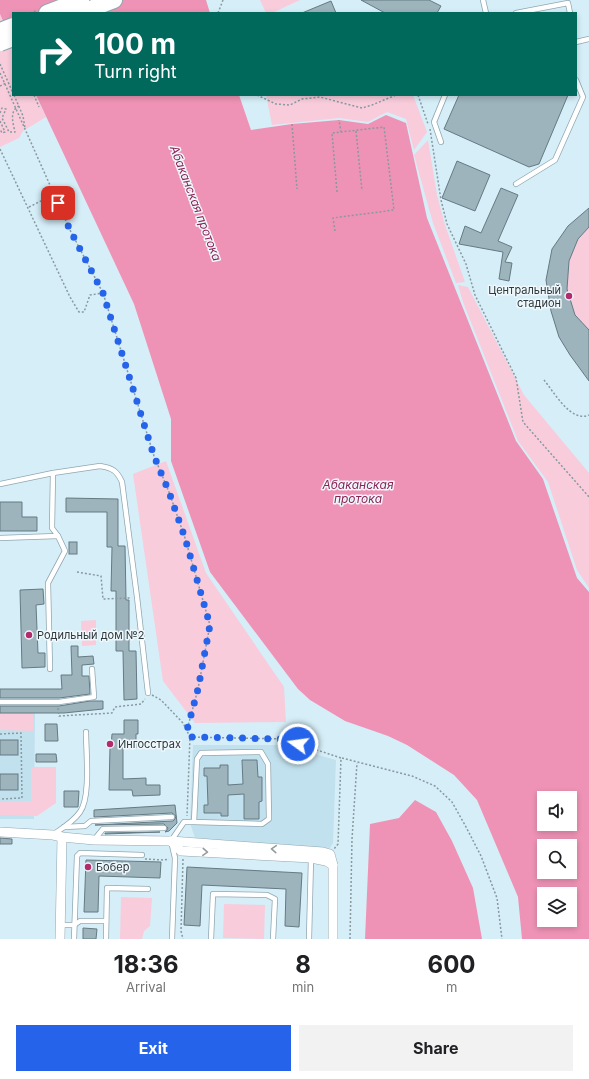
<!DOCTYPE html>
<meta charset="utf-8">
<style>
:root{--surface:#fff;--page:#f2f2f2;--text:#202124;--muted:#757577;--accent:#2563eb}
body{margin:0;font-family:Inter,sans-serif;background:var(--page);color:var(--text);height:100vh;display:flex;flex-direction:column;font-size:15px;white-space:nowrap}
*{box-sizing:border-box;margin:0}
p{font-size:13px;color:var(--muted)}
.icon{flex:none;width:22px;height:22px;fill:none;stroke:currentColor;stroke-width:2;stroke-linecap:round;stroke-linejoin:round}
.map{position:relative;height:939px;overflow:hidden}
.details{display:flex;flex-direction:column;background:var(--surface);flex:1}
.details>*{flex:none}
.banner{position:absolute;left:12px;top:12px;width:565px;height:84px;border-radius:0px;box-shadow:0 2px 6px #0003;background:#00695c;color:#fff;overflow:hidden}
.controls{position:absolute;left:537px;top:791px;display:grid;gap:8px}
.controls a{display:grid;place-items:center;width:40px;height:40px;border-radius:0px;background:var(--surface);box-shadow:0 2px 6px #0003;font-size:20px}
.pin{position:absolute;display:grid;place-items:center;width:34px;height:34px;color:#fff;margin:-17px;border-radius:8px;box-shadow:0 2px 6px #0006}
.me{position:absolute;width:44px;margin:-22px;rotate:284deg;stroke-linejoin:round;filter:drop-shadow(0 0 3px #0008)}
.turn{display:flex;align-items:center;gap:14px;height:84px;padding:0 16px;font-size:18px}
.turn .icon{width:52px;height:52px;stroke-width:2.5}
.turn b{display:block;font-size:28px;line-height:34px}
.eta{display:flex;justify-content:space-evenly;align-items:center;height:68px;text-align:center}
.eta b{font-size:24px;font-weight:700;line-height:28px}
.action{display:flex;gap:8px;margin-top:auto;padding:8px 16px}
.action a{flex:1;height:46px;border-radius:0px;background:var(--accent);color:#fff;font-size:16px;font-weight:700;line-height:46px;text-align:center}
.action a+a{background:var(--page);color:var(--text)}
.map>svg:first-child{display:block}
.built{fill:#c1e1ee}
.green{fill:#f8ccdb}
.water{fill:#ee93b5;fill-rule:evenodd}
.building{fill:#9db4bd;stroke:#657a83}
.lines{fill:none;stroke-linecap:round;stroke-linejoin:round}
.lane-casing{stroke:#90a7b1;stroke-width:6}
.street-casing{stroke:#90a7b1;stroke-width:10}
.highway-casing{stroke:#90a7b1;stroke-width:18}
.path{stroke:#8899a0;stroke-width:1.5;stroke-dasharray:2 2;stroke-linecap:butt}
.lane{stroke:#fff;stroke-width:4.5}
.street{stroke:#fff;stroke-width:9}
.highway{stroke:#fff;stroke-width:16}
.highway-bridge-casing{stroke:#90a7b1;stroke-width:18;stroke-linecap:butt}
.highway-bridge{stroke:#fff;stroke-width:16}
.oneway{stroke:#969c9d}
.route{stroke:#2563eb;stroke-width:7;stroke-dasharray:0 12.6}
.poi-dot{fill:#b32b6c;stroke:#eff8fc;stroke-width:1.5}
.labels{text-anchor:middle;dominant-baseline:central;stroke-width:3;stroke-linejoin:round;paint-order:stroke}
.poi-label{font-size:11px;fill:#2e383b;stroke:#eff8fc;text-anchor:start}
.water-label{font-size:12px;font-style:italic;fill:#8c2354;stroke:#eff8fc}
</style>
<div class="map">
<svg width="589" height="939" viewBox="0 0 589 939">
<rect width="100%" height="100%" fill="#d6eef8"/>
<g class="built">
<path d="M0 713H35L34 819H0Z"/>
<path d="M193 745H283L336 760 333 843 330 848 195 838 190 823Z"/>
</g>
<g class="green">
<path d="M260 0H300L272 13H266Z"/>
<path d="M0 14 13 43V95H36L46 117 23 131 19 138 0 147Z"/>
<path d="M266 95H302L306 96 313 95H413L427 132 414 150 406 119 387 112 368 122 339 118 272 125Z"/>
<path d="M428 140 437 195 445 225 465 282 456 283 433 223 414 155Z"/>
<path d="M589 208V380L570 355 559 337 551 311 568 226Z"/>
<path d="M458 285 468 287 524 395 589 473V588L577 570 548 482 518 441 463 302Z"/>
<path d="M166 461 206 573 284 687 286 722 195 723 163 681 133 474Z"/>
<path d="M96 620V645L82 646 81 621Z"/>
<path d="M0 714H33V731L0 730Z"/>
<path d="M31 767H56V803L37 816 0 815V802L31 801Z"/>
<path d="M121 897 152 898 150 926 144 931 142 939H120Z"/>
<path d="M224 904 265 905 264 939 223 938Z"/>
</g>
<g class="water">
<path d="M0 0H206L210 13H13V43L0 14Z"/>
<path d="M36 95H239L251 130 292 124 339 120 368 124 386 115 406 123 427 218 516 441 543 479 577 578 589 592V939H522L518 897 477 800 454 775 407 745 388 736 345 721 310 700 298 689 210 572 171 461V419L134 304ZM544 798H570V824H544ZM544 846H570V872H544ZM544 894H570V920H544Z"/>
<path d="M415 800 436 812 452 841 473 888 482 939H365L370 824 399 818Z"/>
</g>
<g class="building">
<path d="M361 0H429L441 6 437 13H385Z"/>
<path d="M331 1 336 13H302Z"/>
<path d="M459 95H568L539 164 529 167 444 129Z"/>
<path d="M457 161 490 175 475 211 442 198Z"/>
<path d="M501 188 518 195 498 241 512 247 505 262 512 263 509 281 499 279 503 252 459 244 465 226 481 233Z"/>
<path d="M589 208V227L578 239 569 261 567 289 575 315 589 330V381L570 355 559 337 551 311 546 280 552 249 568 226Z"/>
<path d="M66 498 118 499V546H125L126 600H129V651H136L137 699 124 700 123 651H116V591H111L112 547H107V512H66Z"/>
<path d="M0 502H22V517H37V531H0Z"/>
<rect x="69" y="542" width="8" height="12"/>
<path d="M43 589 44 604 36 605 38 653H45V667L22 668 20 590Z"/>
<path d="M71 646H78V657L93 656 94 664 82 665V676H89L90 694 59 698H0V689H62L61 675H72Z"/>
<path d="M90 701H103V709L64 713H0V706H59Z"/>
<path d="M124 720H138V734H136V748H123V779L146 778V785H160V795L133 796 132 790H109L110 747H111L112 734H124Z"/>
<path d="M45 724H57L58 741H45Z"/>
<rect x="0" y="740" width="18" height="15"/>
<path d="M36 754H56L57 762H36Z"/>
<path d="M242 760H257L258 777H262V801L259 802V819H244V794L228 795V816H221V813H204V805H208L207 776H204V768H220V765H228V785L243 784Z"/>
<rect x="0" y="774" width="18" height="16"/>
<path d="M64 791H79L78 807H64Z"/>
<path d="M175 805 177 823 169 831 165 832 167 830 168 828 164 824 95 825 173 821 175 819 176 816 172 813 94 817V810Z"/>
<path d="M160 832 105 834V833Z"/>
<path d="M0 838 12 839V844H0Z"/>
<path d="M86 860 161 862 160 878 99 876 98 912H84Z"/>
<path d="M187 867 302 873 299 927 285 926 286 889 202 885 200 926 184 925Z"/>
<path d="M83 928 97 929 96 939H83Z"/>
</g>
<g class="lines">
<g class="lane-casing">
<g id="lane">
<path d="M483 0 486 13"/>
<path d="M516 13 568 3 570 13"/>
<path d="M576 42 589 39"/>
<path d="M441 142 434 122 445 95"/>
<path d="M516 184 555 160 583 97 576 80"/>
<path d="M0 484 53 473 100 466C113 468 117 471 122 482L137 597 148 693"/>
<path d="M0 538 58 536 52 528 53 473"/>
<path d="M50 669 48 583 65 551 58 536"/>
<path d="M0 702H59L94 697 92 669"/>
<path d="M64 827 85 826 91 821 172 817"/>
<path d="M54 834C63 828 74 821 80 812 91 797 86 752 86 732"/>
<path d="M94 840 103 829 164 828"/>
<path d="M61 925H74L80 921H106"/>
<path d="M74 939 77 856 80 853 142 855"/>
<path d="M106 939 107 888 148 889"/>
<path d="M172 939 175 858 171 841 184 822H194L197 759 201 753 261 752 268 764 269 819 262 824 194 822"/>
<path d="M211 939 213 894 267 895 275 899 273 939"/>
<path d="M309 939 311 858"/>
</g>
</g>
<g class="street-casing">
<g id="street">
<path d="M0 832 53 835 62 837 94 840 171 841 323 852 330 854 333 865V939"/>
<path d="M171 841 181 851 311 858 326 861 333 865"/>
<path d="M60 939 62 837"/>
</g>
</g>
<g class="highway-casing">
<g id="highway">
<path d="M47 13 81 0"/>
<path d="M80 13 114 0"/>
</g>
</g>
<g class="path">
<path d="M30 13 36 11"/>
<path d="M218 13 223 0"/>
<path d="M0 64 13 93"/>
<path d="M0 73 70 230 103 293 154 456 169 492 185 538 210 625 198 689 187 730"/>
<path d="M0 86 6 83"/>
<path d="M14 95 23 116 25 128"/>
<path d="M34 95 39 107"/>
<path d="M257 95 276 104 290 105 302 99 320 97 362 108 372 105 396 95"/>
<path d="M418 95 428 124"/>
<path d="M0 113 2 108 6 109 2 118 9 132H15C13 123 9 111 19 106"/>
<path d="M0 121 5 132 2 133 0 129"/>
<path d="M292 124 297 189"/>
<path d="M430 129 441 200 447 224 466 264 475 295 516 378 523 422 589 497"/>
<path d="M356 131 362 191"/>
<path d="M0 149 70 297 79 312H84L90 295 103 293"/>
<path d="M337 192 332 133 341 132 339 120"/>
<path d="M29 207 43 200"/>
<path d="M335 231 333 218 394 210 384 127 341 132"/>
<path d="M544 380C554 392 571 423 589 415"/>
<path d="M77 572 101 576 103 599 131 598"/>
<path d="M152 695 161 700 183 723 190 737 187 816"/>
<path d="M58 708 59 716 112 713 115 707 141 704 145 699"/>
<path d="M0 734 21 733 22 798 0 799"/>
<path d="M190 737 284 739 341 758 338 844 334 849"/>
<path d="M342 758 412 776 435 786 452 802 465 825 481 856 497 898 502 939"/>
<path d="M145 859 164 860 169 859"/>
<path d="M183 859 181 931 183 939"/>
<path d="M350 939 352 839 357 763"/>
</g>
<use href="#lane" class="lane"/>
<use href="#street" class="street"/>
<use href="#highway" class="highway"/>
<g class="highway-bridge-casing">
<g id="highway-bridge">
<path d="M0 31 13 26"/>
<path d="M0 43 13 38"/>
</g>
</g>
<use href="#highway-bridge" class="highway-bridge"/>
</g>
<defs><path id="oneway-chevron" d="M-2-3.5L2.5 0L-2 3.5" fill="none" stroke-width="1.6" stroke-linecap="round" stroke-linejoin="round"/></defs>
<g class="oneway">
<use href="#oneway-chevron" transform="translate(274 849) rotate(-176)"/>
<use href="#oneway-chevron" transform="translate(205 852) rotate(3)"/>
</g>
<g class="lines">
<path class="route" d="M58 203 70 230 103 293 154 456 169 492 185 538 210 625 198 689 187 730 190 737 284 739 298 744"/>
</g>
<g class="poi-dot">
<circle cx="569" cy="296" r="4"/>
<circle cx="29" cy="635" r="4"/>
<circle cx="110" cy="744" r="4"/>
<circle cx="88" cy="867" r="4"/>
</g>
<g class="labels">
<g class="poi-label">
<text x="561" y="290" text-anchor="end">Центральный<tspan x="561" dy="13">стадион</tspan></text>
<text x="37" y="635">Родильный дом №2</text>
<text x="118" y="744">Ингосстрах</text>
<text x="96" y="867">Бобер</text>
</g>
<g class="water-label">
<text transform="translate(196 203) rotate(69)">Абаканская протока</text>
<text x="358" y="484">Абаканская<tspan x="358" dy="14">протока</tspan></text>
</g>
</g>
</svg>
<div class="controls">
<a><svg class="icon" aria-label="sound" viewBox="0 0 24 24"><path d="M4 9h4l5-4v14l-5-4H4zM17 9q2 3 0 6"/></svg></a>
<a><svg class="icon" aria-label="search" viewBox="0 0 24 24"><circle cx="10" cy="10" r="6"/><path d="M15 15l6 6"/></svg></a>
<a><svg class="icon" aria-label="layers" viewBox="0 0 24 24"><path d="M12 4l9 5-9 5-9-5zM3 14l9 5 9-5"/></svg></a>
</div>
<div class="pin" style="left:58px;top:203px;background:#d93025"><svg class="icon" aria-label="arrive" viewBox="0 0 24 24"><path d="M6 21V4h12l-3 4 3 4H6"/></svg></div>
<svg class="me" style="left:298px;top:744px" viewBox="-20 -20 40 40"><circle r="17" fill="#2563eb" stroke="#fff" stroke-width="3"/><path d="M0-11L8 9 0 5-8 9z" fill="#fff"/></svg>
<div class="banner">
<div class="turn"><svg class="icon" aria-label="right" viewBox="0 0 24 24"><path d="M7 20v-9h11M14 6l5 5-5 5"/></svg><div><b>100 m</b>Turn right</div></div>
</div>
</div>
<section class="details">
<div class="eta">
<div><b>18:36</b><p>Arrival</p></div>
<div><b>8</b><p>min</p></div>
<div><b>600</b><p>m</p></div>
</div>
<div class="action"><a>Exit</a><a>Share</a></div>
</section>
